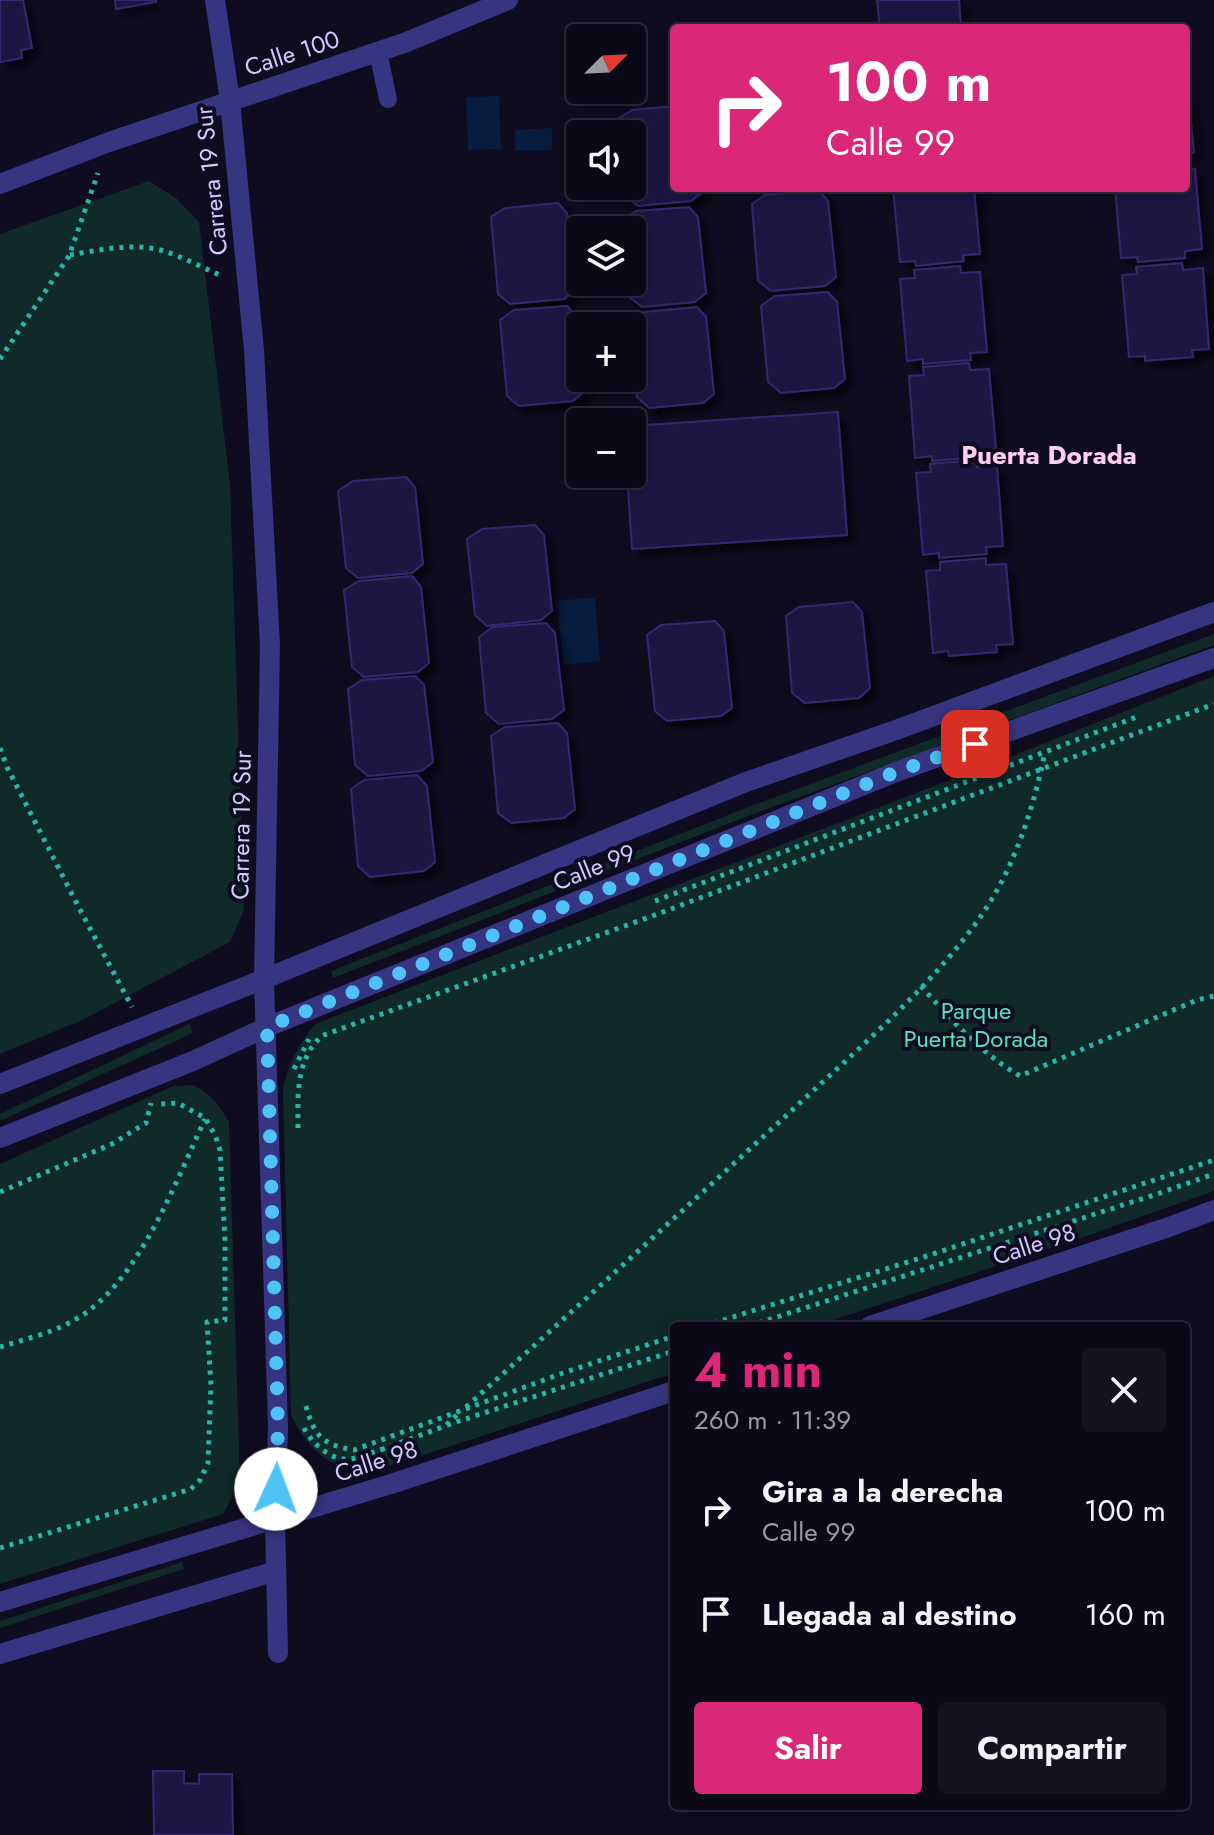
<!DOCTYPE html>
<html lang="es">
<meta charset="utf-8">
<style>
:root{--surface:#0b0918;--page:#141221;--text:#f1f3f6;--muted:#9a9aa2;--line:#2b2a37;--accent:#db2777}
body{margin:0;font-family:Jost,sans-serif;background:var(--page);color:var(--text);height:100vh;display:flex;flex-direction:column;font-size:30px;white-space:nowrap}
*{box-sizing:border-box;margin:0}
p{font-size:26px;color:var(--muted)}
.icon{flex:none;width:44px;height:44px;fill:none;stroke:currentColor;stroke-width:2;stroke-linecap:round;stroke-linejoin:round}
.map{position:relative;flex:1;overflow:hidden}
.panel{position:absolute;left:670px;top:1322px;width:520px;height:488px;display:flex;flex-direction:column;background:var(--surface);border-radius:8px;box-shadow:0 4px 20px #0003,0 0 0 2px var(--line)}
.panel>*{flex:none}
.hud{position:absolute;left:670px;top:24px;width:520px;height:168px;border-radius:8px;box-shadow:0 4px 20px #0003,0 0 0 2px var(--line);background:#db2777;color:#fff;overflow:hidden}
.needle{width:52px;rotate:66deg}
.controls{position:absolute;left:566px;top:24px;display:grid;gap:16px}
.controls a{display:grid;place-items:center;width:80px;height:80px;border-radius:8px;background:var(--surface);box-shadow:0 4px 20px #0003,0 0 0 2px var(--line);font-size:40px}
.pin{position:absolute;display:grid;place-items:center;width:68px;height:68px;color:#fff;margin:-34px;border-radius:16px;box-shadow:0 4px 12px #0006}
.me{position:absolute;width:88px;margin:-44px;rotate:2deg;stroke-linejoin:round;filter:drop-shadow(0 0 6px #0008)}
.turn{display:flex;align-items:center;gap:28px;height:168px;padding:0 24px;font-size:36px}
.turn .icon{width:104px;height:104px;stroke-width:2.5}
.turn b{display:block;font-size:56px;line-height:68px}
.round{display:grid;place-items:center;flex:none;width:84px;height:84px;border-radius:8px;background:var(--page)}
.headline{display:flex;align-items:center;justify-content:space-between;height:136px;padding:0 24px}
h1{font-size:48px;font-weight:700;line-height:60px;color:var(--accent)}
.action{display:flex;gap:16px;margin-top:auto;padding:16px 24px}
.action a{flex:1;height:92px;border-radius:8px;background:var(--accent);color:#fff;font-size:32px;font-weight:700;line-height:92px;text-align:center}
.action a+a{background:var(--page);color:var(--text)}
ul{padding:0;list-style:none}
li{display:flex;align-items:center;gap:24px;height:104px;padding:0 24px}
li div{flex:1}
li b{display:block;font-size:30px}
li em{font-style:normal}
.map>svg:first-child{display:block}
.green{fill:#0f2a29}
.water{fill:#071c3e}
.building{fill:#1f1742;stroke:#35286f;stroke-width:2;filter:url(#shadow)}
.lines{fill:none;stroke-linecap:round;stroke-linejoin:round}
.path{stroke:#29b5aa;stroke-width:5;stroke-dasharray:4 6;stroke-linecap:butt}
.lane{stroke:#363581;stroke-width:18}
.street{stroke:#363581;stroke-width:20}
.route{stroke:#4fc3f7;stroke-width:14;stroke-dasharray:0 25.2}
.labels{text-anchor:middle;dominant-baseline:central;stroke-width:8;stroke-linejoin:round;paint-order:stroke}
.street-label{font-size:24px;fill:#d0cbff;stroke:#0f0c20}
.park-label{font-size:24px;fill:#53e3bc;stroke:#0f0c20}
.neighbourhood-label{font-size:26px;font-weight:bold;fill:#ffcdee;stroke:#0f0c20}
</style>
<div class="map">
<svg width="1214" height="1835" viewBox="0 0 1214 1835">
<defs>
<filter id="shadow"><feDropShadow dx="7" dy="7" stdDeviation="4" flood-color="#0009"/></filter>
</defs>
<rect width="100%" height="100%" fill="#0f0c20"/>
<g class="green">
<path d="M149 181 176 198 199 222 230 484 244 910 230 942 82 1020 0 1054V234Z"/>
<path d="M1214 634V645L748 816 333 978 331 971 746 808Z"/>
<path d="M1214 676V1191L1078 1239 815 1326H674V1373L387 1467C377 1468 365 1471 355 1469 322 1465 304 1442 291 1414L283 1088C290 1061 298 1046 315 1024L1010 757Z"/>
<path d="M189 1024 193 1033 0 1121V1114Z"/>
<path d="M194 1085C211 1094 219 1105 229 1122L240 1482 223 1514 0 1584V1164L173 1086Z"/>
<path d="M182 1562 184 1569 0 1628V1621Z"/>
</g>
<g class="water">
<path d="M499 96 501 149 468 150 466 97Z"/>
<path d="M552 128V150L515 151V130Z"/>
<path d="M595 597 600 661 563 665 557 601Z"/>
</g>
<g class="building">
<path d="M0 0H23L32 48 21 50 22 58 0 62Z"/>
<path d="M115 0H156V2L116 9Z"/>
<path d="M877 0H959L961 28H880Z"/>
<path d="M1186 73 1194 153H1186Z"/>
<path d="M674 106V188H702L703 192 691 201 638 206 625 196 624 186H632V134H620L618 119 632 110Z"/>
<path d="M1195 169 1202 249 1185 251V258L1138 262 1137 257 1121 258 1115 188H1186V170Z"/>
<path d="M893 188H974L980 254 963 255 964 261 916 266 915 261 900 262Z"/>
<path d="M818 190 828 201 836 277 825 286 771 291 758 281 752 204 765 195Z"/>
<path d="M558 203 567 213 575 290 564 299 510 304 498 294 491 217 505 208Z"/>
<path d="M689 207 698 217 706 293 695 302 642 307 629 297 628 282H632V230H623L622 221 636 211Z"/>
<path d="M1182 263 1183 270 1203 268 1209 349 1192 350 1193 357 1145 361V356L1129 357 1122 275 1137 274 1136 267Z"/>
<path d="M960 266 961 273 980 272 987 352 970 353 971 360 923 364V359L907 361 900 279 915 278 914 270Z"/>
<path d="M828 292 837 302 845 379 834 388 781 393 768 382 761 306 775 296Z"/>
<path d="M567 306 576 316 580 353V378H583L584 392 573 401 519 406 507 396 500 320 514 310Z"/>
<path d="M697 307 706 317 714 394 703 403 649 408 637 397 632 326H630V321L644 312Z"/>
<path d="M969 363 970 370 989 369 996 449 979 450V457L932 461V456L915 458 909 376 924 375 923 367Z"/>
<path d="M838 412 847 535 632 549 627 474H632V426Z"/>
<path d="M976 460 977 467 997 466 1003 546 986 547 987 554 939 558V553L923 555 916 473 931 472 930 464Z"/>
<path d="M406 477 415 487 423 564 412 573 358 578 346 568 338 491 353 481Z"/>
<path d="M535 525 544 535 552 611 541 620 487 626 475 615 467 539 482 529Z"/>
<path d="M986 558V565L1006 564 1013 644 996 645 997 652 949 656 948 651 933 653 926 571 940 570V562Z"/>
<path d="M412 576 421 587 429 663 418 672 364 677 352 667 344 590 359 581Z"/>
<path d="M853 602 862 612 870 688 859 698 805 703 792 693 786 616 799 607Z"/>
<path d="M715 621 724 631 732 708 721 716 667 721 655 711 647 635 661 625Z"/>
<path d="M546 623 555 633 564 710 552 719 499 724 486 713 479 637 493 627Z"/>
<path d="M415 676 424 685 433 762 421 771 368 776 355 765 348 689 362 680Z"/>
<path d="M558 723 567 733 575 809 564 818 511 823 498 813 491 736 505 727Z"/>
<path d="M417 775 427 786 435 862 424 871 370 877 358 866 351 789 364 780Z"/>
<path d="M153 1771H184V1783L199 1784V1774H232L233 1835H154Z"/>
</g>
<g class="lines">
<g class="path">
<path d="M70 255C99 250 134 242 164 251 183 257 203 268 222 276"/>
<path d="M0 359 69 256 98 173"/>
<path d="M0 748 7 767 77 904 132 1007"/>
<path d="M655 901 1139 716"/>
<path d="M921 986C951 1020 981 1053 1020 1076L1197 1000 1214 996"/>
<path d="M294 1069 309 1039"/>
<path d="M298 1128C298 1103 296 1075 309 1052 312 1046 317 1041 321 1036L655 915 1214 704"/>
<path d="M0 1192 112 1144 146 1123 151 1103"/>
<path d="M704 1326 924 1257 1214 1160"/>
<path d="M749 1326 1154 1195 1214 1174"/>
<path d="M0 1347C25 1339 53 1333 76 1319 138 1284 175 1183 205 1119"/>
<path d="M306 1406C314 1436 323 1445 354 1450L563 1373 674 1336"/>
<path d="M466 1407C574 1310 681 1212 788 1114 854 1052 935 985 985 910 1016 863 1034 806 1045 752"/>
<path d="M447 1425 674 1351"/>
<path d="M304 1428C312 1444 333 1462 351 1459 362 1457 373 1452 383 1449"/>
<path d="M383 1451V1449L445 1426 458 1414"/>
<path d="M0 1548 191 1489 200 1480 208 1463 211 1385 207 1322 225 1320V1240L220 1150 215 1135 205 1118 178 1103 160 1104"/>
</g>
<path class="lane" d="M378 52 388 99"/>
<g class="street">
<path d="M215 0 230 101 254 350 270 645 264 979 278 1427 275 1520 278 1653"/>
<path d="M0 184 109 142 404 43 508 0"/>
<path d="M0 1084 264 979 746 782 896 730 1214 612"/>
<path d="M0 1138 193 1061 267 1027 896 772 1214 658"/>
<path d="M870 1326 1169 1227 1214 1210"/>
<path d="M0 1602 391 1484 674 1391"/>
<path d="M0 1654 276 1571"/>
</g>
</g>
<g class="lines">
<path class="route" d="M276 1489 278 1427 267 1027 896 772 975 744"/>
</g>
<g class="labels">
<g class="street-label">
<text transform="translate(292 53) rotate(-18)">Calle 100</text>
<text transform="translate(211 181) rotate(-96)">Carrera 19 Sur</text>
<text transform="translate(241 825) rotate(-89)">Carrera 19 Sur</text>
<text transform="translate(594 867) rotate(-22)">Calle 99</text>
<text transform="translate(1034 1244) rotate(-18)">Calle 98</text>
<text transform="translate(376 1461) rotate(-18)">Calle 98</text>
</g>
<g class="park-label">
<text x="976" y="1010">Parque<tspan x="976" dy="28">Puerta Dorada</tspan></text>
</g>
<g class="neighbourhood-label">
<text x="1049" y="455">Puerta Dorada</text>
</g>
</g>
</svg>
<div class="controls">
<a><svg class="needle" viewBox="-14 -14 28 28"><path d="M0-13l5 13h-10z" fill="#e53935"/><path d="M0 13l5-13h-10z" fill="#9a9aa2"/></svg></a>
<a><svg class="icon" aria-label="sound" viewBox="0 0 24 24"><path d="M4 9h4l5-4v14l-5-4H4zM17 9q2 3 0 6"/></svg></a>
<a><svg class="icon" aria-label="layers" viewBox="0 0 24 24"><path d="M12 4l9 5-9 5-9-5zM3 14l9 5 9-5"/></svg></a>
<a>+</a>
<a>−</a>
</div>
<div class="pin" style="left:975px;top:744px;background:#d93025"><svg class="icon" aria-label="arrive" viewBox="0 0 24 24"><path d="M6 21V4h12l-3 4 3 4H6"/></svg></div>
<svg class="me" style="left:276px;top:1489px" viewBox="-20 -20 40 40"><circle r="19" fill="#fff"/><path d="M0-13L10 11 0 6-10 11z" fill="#4fc3f7"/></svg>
<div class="hud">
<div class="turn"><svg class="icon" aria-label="right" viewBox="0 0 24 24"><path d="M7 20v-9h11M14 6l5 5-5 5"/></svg><div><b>100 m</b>Calle 99</div></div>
</div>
<section class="panel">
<div class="headline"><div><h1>4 min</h1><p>260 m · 11:39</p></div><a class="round"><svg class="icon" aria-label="close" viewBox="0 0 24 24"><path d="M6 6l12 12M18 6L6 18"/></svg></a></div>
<ul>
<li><svg class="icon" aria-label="right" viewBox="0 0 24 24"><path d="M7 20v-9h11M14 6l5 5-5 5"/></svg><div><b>Gira a la derecha</b><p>Calle 99</p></div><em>100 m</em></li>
<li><svg class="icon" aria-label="arrive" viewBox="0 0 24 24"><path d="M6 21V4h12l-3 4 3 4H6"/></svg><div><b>Llegada al destino</b></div><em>160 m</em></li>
</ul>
<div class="action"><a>Salir</a><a>Compartir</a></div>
</section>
</div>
